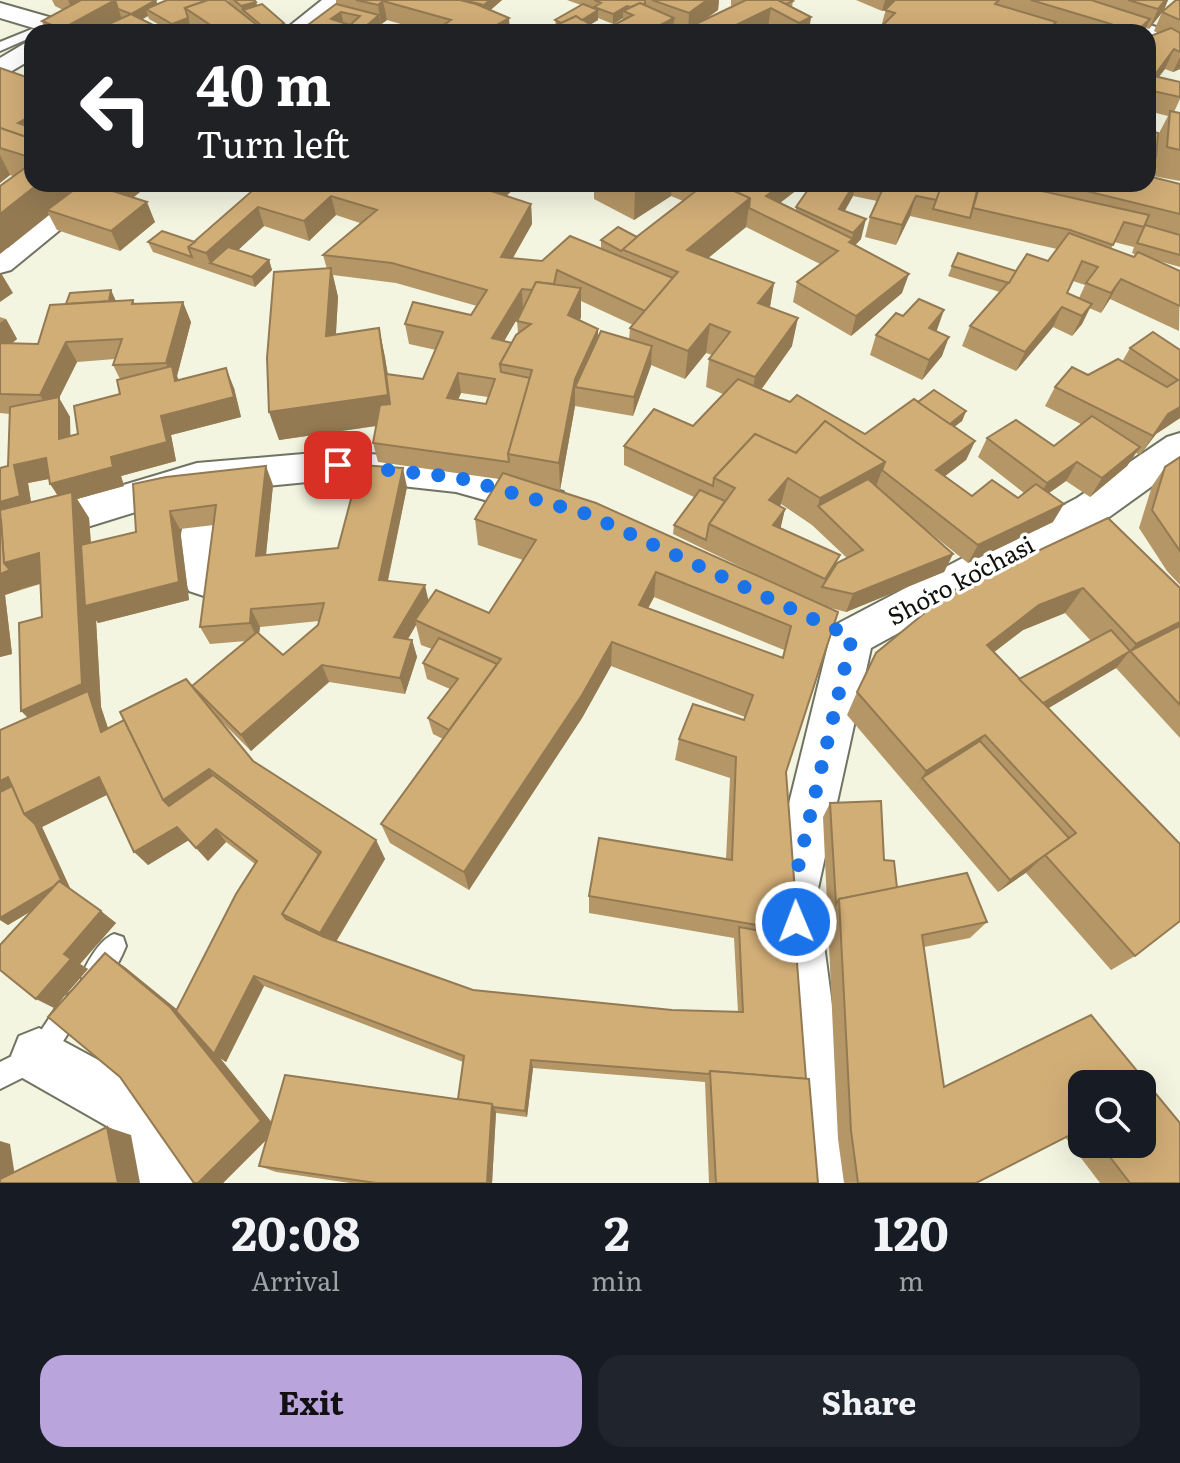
<!DOCTYPE html>
<meta charset="utf-8">
<style>
:root{--surface:#171b24;--page:#20242c;--text:#f1f3f6;--muted:#9ea1a6;--accent:#b9a4dc}
body{margin:0;font-family:Literata,serif;background:var(--page);color:var(--text);height:100vh;display:flex;flex-direction:column;font-size:30px;white-space:nowrap}
*{box-sizing:border-box;margin:0}
p{font-size:26px;color:var(--muted)}
.icon{flex:none;width:44px;height:44px;fill:none;stroke:currentColor;stroke-width:2;stroke-linecap:round;stroke-linejoin:round}
.map{position:relative;height:1183px;overflow:hidden}
.side{display:flex;flex-direction:column;background:var(--surface);flex:1}
.side>*{flex:none}
.top-card{position:absolute;left:24px;top:24px;width:1132px;height:168px;border-radius:24px;box-shadow:0 8px 32px #0002;background:#202124;color:#fff;overflow:hidden}
.tools{position:absolute;left:1068px;top:1070px;display:grid;gap:16px}
.tools a{display:grid;place-items:center;width:88px;height:88px;border-radius:16px;background:var(--surface);box-shadow:0 8px 32px #0002;font-size:40px}
.pin{position:absolute;display:grid;place-items:center;width:68px;height:68px;color:#fff;margin:-34px;border-radius:16px;box-shadow:0 4px 12px #0006}
.me{position:absolute;width:88px;margin:-44px;rotate:359deg;stroke-linejoin:round;filter:drop-shadow(0 0 6px #0008)}
.turn{display:flex;align-items:center;gap:28px;height:168px;padding:0 40px;font-size:36px}
.turn .icon{width:104px;height:104px;stroke-width:2.5}
.turn b{display:block;font-size:56px;line-height:68px}
.eta{display:flex;justify-content:space-evenly;align-items:center;height:136px;text-align:center}
.eta b{font-size:48px;font-weight:700;line-height:56px}
.primary-button{display:flex;gap:16px;margin-top:auto;padding:16px 40px}
.primary-button a{flex:1;height:92px;border-radius:24px;background:var(--accent);color:#111;font-size:32px;font-weight:700;line-height:92px;text-align:center}
.primary-button a+a{background:var(--page);color:var(--text)}
.map>svg:first-child{display:block}
.lines{fill:none;stroke-linecap:round;stroke-linejoin:round}
.service-casing{stroke:#717362;stroke-width:4}
.minor-casing{stroke:#717362;stroke-width:4}
.service{fill:#fff;fill-rule:evenodd}
.minor{fill:#fff;fill-rule:evenodd}
.wall{fill:#b59666;fill-rule:evenodd}
.shaded-wall{fill:#937a53}
.building{fill:#d2ae77;stroke:#937a53;stroke-width:2;fill-rule:evenodd}
.route{stroke:#1a73e8;stroke-width:14;stroke-dasharray:0 25.2}
.labels{text-anchor:middle;dominant-baseline:central;stroke-width:7;stroke-linejoin:round;paint-order:stroke}
.street-label{font-size:24px;fill:#11110b;stroke:#fff}
</style>
<div class="map">
<svg width="1180" height="1183" viewBox="0 0 1180 1183">
<rect width="100%" height="100%" fill="#f3f5e1"/>
<g class="lines">
<g class="service-casing">
<g id="service">
<path d="M32 29 37 32H32V37L0 51V42Z"/>
<path d="M114 934 123 937 126 946C120 961 109 982 94 989L85 985 81 976C88 961 99 940 114 934Z"/>
<path d="M73 992 82 996 86 1005 48 1065 0 1089V1062L30 1047 64 996Z"/>
</g>
</g>
<g class="minor-casing">
<g id="minor">
<path d="M322 0H350L311 32H282Z"/>
<path d="M1036 0H1073L1156 27 1160 32 1148 39V32H1121L1039 5Z"/>
<path d="M0 3 70 23 74 28 71 32H47L0 18Z"/>
<path d="M32 39V59L0 78V58Z"/>
<path d="M82 184H116L11 270 0 273V247Z"/>
<path d="M1180 433V466L1105 520 871 648 817 893 856 1183H796L767 893 830 637 837 624 1077 498 1167 437Z"/>
<path d="M338 451 456 462 563 492 569 503 563 514 549 518 456 492 338 479 197 493 0 554V522L197 463Z"/>
<path d="M201 510 215 515C226 535 229 571 219 591L204 596 189 591C179 571 176 535 187 515Z"/>
<path d="M39 1028 152 1089 200 1183H139L112 1129 19 1076 11 1056 19 1036Z"/>
</g>
</g>
<use href="#service" class="service"/>
<use href="#minor" class="minor"/>
</g>
<g class="wall">
<path d="M52 0H156L157 4 236 9 227 0H254L258 6 286 32H197L191 28 179 32H172L149 19 148 16 142 19 162 32H104L103 30 99 32H46L42 21 63 10 55 6Z"/>
<path d="M336 0H502L490 10 509 27 521 32H428L387 20 373 31 376 32H301V30L336 4Z"/>
<path d="M567 0H719L718 10 704 20 732 7 731 5V0H791L793 1 792 7 809 32H777L768 27 683 30 674 27 673 32H557L555 20 581 5ZM598 18 613 24 623 18V20L602 31 591 24 598 20Z"/>
<path d="M856 0H1168L1164 10 1149 29 1146 28 1144 32H1066L1054 28 1052 32H876L881 27 886 9 882 11Z"/>
<path d="M1180 0V69L1173 72 1165 69 1158 77 1180 82V99L1174 112 1180 113V181L1153 176 1154 161 1148 173V130L1158 135 1168 116 1148 111V37L1158 33 1154 31 1162 12Z"/>
<path d="M0 68 32 79V184L133 198 155 222 120 251 57 230 49 215 8 248 13 176 10 175 0 183Z"/>
<path d="M260 184 514 189 506 196 531 204 532 224 513 258 542 261 601 249V240L637 237 683 201 671 196 634 220 594 199V184H884L882 192 885 184H1180V267L1159 261 1180 271 1179 331 1110 299 1101 313 1089 308 1082 324 1072 336 1053 327 1016 371 962 346 970 326 1000 292 948 276 952 266 1016 271 1048 261 1057 249 910 216 896 245 865 237 870 217 877 201 853 196 845 211 861 239 855 245 902 293 851 336 793 302 797 282 820 264 746 227 708 258 774 283 770 307 792 346 761 390 865 434 918 402 966 411 962 421 954 427 975 441 966 460 945 476 972 496 1018 498 1024 493 978 457 987 438 1054 446 1081 424 1045 406 1055 387 1122 362 1130 348 1180 350V418L1156 434 1140 455 1136 453 1127 466 1090 497 1066 481 1049 493 1053 522 968 563 914 520 953 554 944 572 846 612 823 606 786 772 798 932 795 937 806 1079 818 1183H709L705 1082 533 1068 527 1117 496 1113 492 1183H350L276 1172 259 1166 267 1139 223 1183H194L105 953 126 968 177 1010 255 864 226 842 208 861 189 840 148 865 107 794 42 827 70 888 116 923 80 964 88 969 54 1008 31 911 8 925 0 920V730L28 718 42 617 40 584 5 595 12 654 0 657 10 414 0 413V317L6 319 17 339 12 343 38 344 116 301 133 300 135 304 191 322 177 376 178 380 234 388 241 417 171 435 176 461 121 476 124 486 77 499 89 518 91 543 136 532 133 484 273 485 266 555 338 548 407 487 388 581 429 601 489 613 523 560 478 545 475 519 499 479 378 462 373 443 377 426 279 440 327 269 323 255 360 223 336 215 309 241 264 226 238 250 269 260 272 270 255 287 153 252 148 242H195ZM802 186 810 188 796 207V211L780 203ZM1114 242 1134 247 1132 253 1136 255 1134 257 1111 249ZM333 275 396 283 477 306 471 315 405 324 409 344 436 350 423 379 388 374 379 328 336 334 338 297ZM1073 281 1085 285 1079 298 1067 293ZM581 301 633 325 630 328 629 340 598 338V329L580 320 581 317ZM523 309 517 321 518 333 512 343 504 341ZM706 353 712 355 709 359 706 387 723 394 693 426 624 446V465L694 497 674 525 673 534 782 587 545 487 560 490 575 406 633 416 651 365 685 379ZM115 359 113 365 120 379V394L78 434 70 436V417L59 398 77 362ZM461 393 488 397 486 404 458 400ZM49 479 57 495 31 502 28 483ZM781 504 812 525 847 558 837 563 780 528 785 509 780 506ZM214 525 200 627 210 644 246 641 192 686 108 728 101 707 96 620 98 623 189 600 180 529ZM654 597 784 650 782 657 648 608ZM319 621 318 625 283 655 259 633 260 627ZM416 625 421 645 432 649 423 663 427 679 450 689 428 718 433 734 443 739 381 824 390 843 469 890 582 718 611 666 745 717 744 720 679 739 675 760 730 778 726 859 589 896V913L734 938 738 1012 672 1010 473 990 336 942 385 859 376 840 253 761 218 718 251 751 329 682 405 694 417 657 412 640 408 639ZM264 986 463 1062 458 1099 272 1123 220 1058 226 1062Z"/>
<path d="M937 331 942 356 922 380 870 355 876 335Z"/>
<path d="M1180 457V585L1167 571 1139 528 1152 486 1165 467Z"/>
<path d="M1108 518 1180 588V738L1116 668 1048 708 1135 956 1111 970 1026 873 1027 872 998 892 847 715 857 692ZM1065 613 1091 641 1019 679 994 652 1023 630Z"/>
<path d="M830 803 884 860 897 888 987 922 970 938 924 947 944 1087 1091 1015 1180 1183H1100L1065 1137 976 1183H844L838 1139 823 817ZM1082 1084 1142 1144H1082Z"/>
</g>
<g class="shaded-wall">
<path d="M68 0H101L74 14Z"/>
<path d="M115 0 122 19 102 27 103 30 99 32H64L62 29Z"/>
<path d="M156 0 159 10 146 9 148 16 134 24 131 14Z"/>
<path d="M490 0H502L485 15 484 5Z"/>
<path d="M707 0H719L718 10 688 32 689 13Z"/>
<path d="M885 0H899V1L882 11Z"/>
<path d="M1165 0H1168L1164 10 1149 29 1158 9Z"/>
<path d="M383 1 387 20 381 24 378 5Z"/>
<path d="M256 2 259 11 243 10 244 16 241 6Z"/>
<path d="M627 6V13L623 11V18L613 24V14Z"/>
<path d="M771 8 768 27 758 32H722Z"/>
<path d="M598 10V20L578 32 570 26Z"/>
<path d="M341 12 343 21 333 29 331 19Z"/>
<path d="M379 15 381 24 372 32H359Z"/>
<path d="M811 17 809 32H798L799 23Z"/>
<path d="M188 18 191 28 179 32H174L172 24Z"/>
<path d="M509 18 510 32H484Z"/>
<path d="M674 18 673 32H647Z"/>
<path d="M1150 19 1144 32H1136Z"/>
<path d="M284 23 286 32H269Z"/>
<path d="M1174 49 1165 69 1149 90 1154 76Z"/>
<path d="M1180 57V69L1173 72Z"/>
<path d="M31 114 32 117V140L18 123Z"/>
<path d="M0 155 10 175 0 183Z"/>
<path d="M38 184H87L47 210 49 215 0 254V214Z"/>
<path d="M117 184H150L118 210 109 190Z"/>
<path d="M494 184H513L514 189 490 210 488 190Z"/>
<path d="M647 184H672L671 196 634 220 635 191Z"/>
<path d="M696 184H717L693 207Z"/>
<path d="M729 184H743L727 197Z"/>
<path d="M782 184H802V186L764 215 766 196Z"/>
<path d="M854 184H856L853 196 836 225 839 209Z"/>
<path d="M331 196 336 215 309 241 304 221Z"/>
<path d="M916 196 910 216 896 245 902 225Z"/>
<path d="M750 198 746 227 684 278 687 250Z"/>
<path d="M147 202 155 222 120 251 111 231Z"/>
<path d="M531 204 532 224 502 277 501 257Z"/>
<path d="M258 207 264 226 221 266 210 263 214 273 206 253Z"/>
<path d="M866 219 861 239 850 251 849 242 852 240 853 233Z"/>
<path d="M269 260 272 270 255 287 252 277Z"/>
<path d="M331 268 338 297 334 364 326 336Z"/>
<path d="M1 273 13 293 0 302V274Z"/>
<path d="M909 274 902 293 851 336 856 316Z"/>
<path d="M1121 279 1110 299 1101 313 1111 293Z"/>
<path d="M774 283 769 312 758 303Z"/>
<path d="M581 288V317L569 343 568 315Z"/>
<path d="M522 289 523 309 494 358 492 338Z"/>
<path d="M111 290 116 301 106 311Z"/>
<path d="M183 302 191 322 177 376 181 385 175 383 166 363Z"/>
<path d="M1092 304 1082 324 1072 336 1082 316Z"/>
<path d="M1062 307 1053 327 1016 371 1025 352Z"/>
<path d="M944 310 937 330 922 347 929 328Z"/>
<path d="M798 318 792 346 750 405 755 377Z"/>
<path d="M6 319 17 339 0 353V323Z"/>
<path d="M710 324 706 353 685 379 688 351Z"/>
<path d="M379 328 385 357 395 423 279 440 269 412Z"/>
<path d="M598 329 597 357 575 387V406L560 490 559 463 575 379Z"/>
<path d="M949 337 942 356 922 380 929 360Z"/>
<path d="M66 342 77 362 59 398 70 417 71 459 59 439 52 414 40 395Z"/>
<path d="M652 346 651 366 633 416 634 397Z"/>
<path d="M226 368 234 388 241 417 171 435 176 461 121 476 124 486 77 499 89 518 95 604 170 511 180 529 189 600 98 623 96 620 101 707 114 747 43 733 21 711 82 684 63 503 50 484 111 457 161 416Z"/>
<path d="M458 373 461 393 450 417 447 398Z"/>
<path d="M1180 407V418L1156 434 1140 455 1168 414Z"/>
<path d="M966 411 962 421 937 440 941 430Z"/>
<path d="M975 441 966 460 928 489 936 470Z"/>
<path d="M1140 447 1127 466 1090 497 1102 478Z"/>
<path d="M46 458 59 477 28 483 39 553 58 579 24 588 5 595 12 654 0 657V574L4 563 0 524V502L14 465Z"/>
<path d="M885 462 875 489 818 506 820 498Z"/>
<path d="M1077 462 1066 481 1036 502 1047 483Z"/>
<path d="M266 466 273 485 264 574 256 556Z"/>
<path d="M403 468 407 487 384 598 379 580Z"/>
<path d="M788 478 781 504 763 526 769 500Z"/>
<path d="M1064 504 1053 522 968 563 978 545Z"/>
<path d="M785 509 779 535 773 525Z"/>
<path d="M953 554 944 572 846 612 853 594Z"/>
<path d="M656 572 654 597 637 629 639 605Z"/>
<path d="M425 585 429 603 415 620 416 625 399 654 394 637Z"/>
<path d="M1083 588 1065 613 1023 630 972 669 987 645 1039 605Z"/>
<path d="M251 609 260 627 258 640 250 623Z"/>
<path d="M1180 622V635L1130 651 1136 644Z"/>
<path d="M412 640 417 657 405 694 400 678Z"/>
<path d="M612 642 611 666 582 718 469 890 464 872Z"/>
<path d="M1130 651 1116 668 1022 724 1034 708Z"/>
<path d="M322 665 329 682 251 751 241 735Z"/>
<path d="M985 735 969 757 922 778 913 792 926 771Z"/>
<path d="M209 769 224 790 181 820 163 800Z"/>
<path d="M8 777H99L113 792 42 827 70 888 8 925 0 920V781Z"/>
<path d="M177 827 189 840 148 865 134 852Z"/>
<path d="M216 829 226 842 208 861 196 848Z"/>
<path d="M376 840 385 859 332 948 320 933Z"/>
<path d="M1040 860 1027 872 998 892 1010 880Z"/>
<path d="M101 911 116 923 80 964 88 969 54 1008 36 999 64 954Z"/>
<path d="M105 953 126 968 190 1020 254 976 264 986 226 1062 220 1058 277 1129 223 1183H198Z"/>
<path d="M531 1060 533 1068 527 1117 525 1111Z"/>
<path d="M492 1104 496 1112 492 1183H487Z"/>
<path d="M107 1127 131 1135 140 1183H118Z"/>
<path d="M0 1141 10 1144 16 1183H0Z"/>
</g>
<g class="building">
<path d="M81 0H115L62 29 42 21Z"/>
<path d="M115 0H156L131 14 118 9Z"/>
<path d="M167 0H208L185 8 188 18 172 24 146 9Z"/>
<path d="M208 0H225L262 29 259 32H221L185 8Z"/>
<path d="M234 0H254L256 2 241 6Z"/>
<path d="M356 0H460L476 4 509 18 484 32H437L435 31 451 20 383 1 378 5Z"/>
<path d="M463 0H490L484 5Z"/>
<path d="M594 0H645V5L640 3 631 7 627 6 613 14 594 7 601 3Z"/>
<path d="M652 0H707L689 13Z"/>
<path d="M746 0H778L811 17 799 23 771 8 722 32H679Z"/>
<path d="M778 0H791L793 1 786 4Z"/>
<path d="M895 0H999L995 4 1056 22 1047 32H997L974 25 966 32 948 26 942 32H876L895 13 885 10Z"/>
<path d="M1031 0H1091L1150 19 1136 32H1102L1111 24Z"/>
<path d="M1128 0H1165L1158 9Z"/>
<path d="M1176 0H1180V20L1162 12Z"/>
<path d="M640 3 674 18 647 32H570L556 25 576 16 602 31 633 15 623 11Z"/>
<path d="M262 4 284 23 269 32 243 10Z"/>
<path d="M336 4 379 15 359 32H308L301 30ZM341 12 360 16 350 25 331 19Z"/>
<path d="M583 4 598 10 582 20 576 16 561 23 555 20Z"/>
<path d="M131 14 161 29 154 32H112L102 27Z"/>
<path d="M509 27 521 32H500Z"/>
<path d="M368 28 376 32H361Z"/>
<path d="M853 28 866 32H850Z"/>
<path d="M1171 28 1180 33V52L1174 49 1154 76 1180 82V97L1148 90V37Z"/>
<path d="M0 68 32 79V115L18 123 32 128V139L0 128Z"/>
<path d="M1170 111 1180 113V150L1167 147Z"/>
<path d="M0 128 32 139V158L0 148Z"/>
<path d="M1148 130 1158 133 1156 157 1148 155Z"/>
<path d="M32 163V184H38L0 214V186Z"/>
<path d="M1148 176 1180 184V214L1058 184H1148Z"/>
<path d="M82 184H117L109 190 147 202 111 231 47 210Z"/>
<path d="M260 184H494L488 190 531 204 501 257 542 261 570 236 673 278 645 311 557 270 554 284 536 282 532 290 522 289 492 338 512 343 500 364 501 372 530 378 508 454 509 462 373 443 380 405 390 404 386 374 423 379 443 332 405 324 413 302 471 315 487 290 392 263 323 255 377 210 331 196 304 221 258 207 206 253 188 247ZM458 373 495 379 486 404 447 398Z"/>
<path d="M620 184H647L635 191Z"/>
<path d="M705 184H719L750 198 687 250 774 283 758 303 798 318 755 377 709 359 730 332 710 324 688 351 630 328 678 272 621 249Z"/>
<path d="M742 184H782L766 196 853 239 849 242 909 274 856 316 797 282 838 251 749 208 750 198 734 191Z"/>
<path d="M812 184H854L839 209 866 219 853 233 796 207Z"/>
<path d="M885 184H942L937 200 916 196 902 225 870 217Z"/>
<path d="M942 184H963L978 187 970 218 933 209Z"/>
<path d="M980 184H1010L1149 215 1144 227 1124 222 1113 245 1070 230 973 208Z"/>
<path d="M1145 225 1180 235V255L1137 243Z"/>
<path d="M618 227 637 237 621 251 601 240Z"/>
<path d="M162 231 195 242 188 247 192 257 148 242Z"/>
<path d="M1069 233 1134 257 1138 252 1180 271V306L1121 279 1111 293 1086 283 1098 267 1082 261 1067 293 1092 304 1082 316 1062 307 1025 352 970 326 1008 283 1027 254 1048 261Z"/>
<path d="M228 247 269 260 252 277 210 263Z"/>
<path d="M958 253 1016 271 1009 283 952 266Z"/>
<path d="M331 268 326 336 379 328 388 395 269 412 267 358 274 272Z"/>
<path d="M536 282 581 288 568 315 598 329 575 379 559 463 508 454 532 370 500 364 516 335 531 324 517 321Z"/>
<path d="M111 290 109 301 66 304 70 293Z"/>
<path d="M919 299 944 310 929 328 949 337 929 360 876 335 896 313 903 316Z"/>
<path d="M133 300 132 304 183 302 166 363 113 365 122 339 66 342 40 395 0 394V343L38 344 50 305Z"/>
<path d="M601 331 652 346 634 397 575 387Z"/>
<path d="M1153 332 1180 350V407L1168 414 1153 436 1055 387 1072 367 1088 375 1118 359 1167 387 1178 380 1130 348Z"/>
<path d="M172 366 175 381 226 368 234 397 161 416 167 442 111 457 113 467 50 484 46 458 14 465 20 496 0 502V468L8 466 10 407 59 397V439L78 434 74 406 120 394 117 380Z"/>
<path d="M738 379 790 402 797 395 865 434 914 399 975 441 936 470 972 496 992 480 1018 498 1036 484 1064 504 978 545 882 470 885 462 825 421 796 453 755 434 714 478 713 486 624 446 654 409 693 426Z"/>
<path d="M934 390 966 411 950 424 918 402Z"/>
<path d="M1092 416 1140 447 1102 478 1077 462 1047 483 987 438 1016 420 1054 446Z"/>
<path d="M825 421 885 462 820 498 788 478 769 500 785 509 773 525 840 555 825 579 709 524 735 488 714 478 755 434 796 453Z"/>
<path d="M1180 457V551L1152 510 1165 467Z"/>
<path d="M360 465 403 468 379 580 425 585 394 637 412 640 400 678 322 665 241 735 192 686 257 632 283 655 318 625 324 603 251 609 250 623 200 627 216 505 170 511 179 582 85 606 81 545 136 532 133 484 166 477 266 466 256 556 338 548Z"/>
<path d="M503 473 596 503 838 612 786 772 798 932 589 896 599 838 732 860 736 757 679 739 693 704 744 720 753 695 612 642 582 695 464 872 381 824 501 659 415 620 436 590 489 613 536 540 475 519ZM656 572 791 626 783 658 639 605Z"/>
<path d="M868 479 953 554 853 594 822 587 837 563 863 550 818 506Z"/>
<path d="M700 490 725 501 709 524 706 540 674 525Z"/>
<path d="M72 492 82 684 21 711 19 623 42 617 39 553 4 563 0 510Z"/>
<path d="M1108 518 1180 588V622L1136 644 1083 588 1039 605 987 645 1180 844V921L1135 956 1045 855 1076 833 985 735 926 771 857 692 876 653 950 592Z"/>
<path d="M0 520H1L4 563 10 570 0 574Z"/>
<path d="M1180 626V705L1130 651Z"/>
<path d="M1111 630 1130 651 1043 703 1019 679Z"/>
<path d="M439 638 497 664 449 730 428 718 458 679 423 663Z"/>
<path d="M186 679 253 761 376 840 320 933 282 914 321 852 209 769 163 800 120 712Z"/>
<path d="M88 691 101 732 124 720 163 800 169 806 213 775 319 854 282 914 286 919 324 937 473 990 672 1010 743 1012 739 927 795 937 806 1079 710 1071 709 1074 531 1060 525 1111 493 1107 492 1104 458 1099 464 1056 254 976 214 1054 176 1011 236 894 257 861 216 829 196 848 177 827 134 852 99 777 24 814 8 777 0 781V730Z"/>
<path d="M980 741 1069 838 1010 880 922 778Z"/>
<path d="M12 786 24 814 35 824 62 882 59 881 54 886 0 918V792Z"/>
<path d="M881 801 884 860 894 861 897 888 839 899 836 904 830 803Z"/>
<path d="M967 873 987 922 922 935 944 1087 1091 1015 1180 1123V1183H1130L1100 1144H1142V1084H1082V1129L976 1183H858L851 1131 839 899Z"/>
<path d="M59 881 101 911 64 954 71 959 36 999 0 970V945Z"/>
<path d="M105 953 170 1007 261 1121 198 1183H194L120 1077 48 1017Z"/>
<path d="M710 1071 809 1079 818 1183H716Z"/>
<path d="M285 1075 492 1104 487 1183H376L259 1166Z"/>
<path d="M107 1127 118 1183H0V1179Z"/>
</g>
<g class="lines">
<path class="route" d="M338 465 456 477 587 514 852 637 792 893 796 922"/>
</g>
<g class="labels">
<g class="street-label">
<text transform="translate(960 579) rotate(-28)">Shoʻro koʻchasi</text>
</g>
</g>
</svg>
<div class="tools">
<a><svg class="icon" aria-label="search" viewBox="0 0 24 24"><circle cx="10" cy="10" r="6"/><path d="M15 15l6 6"/></svg></a>
</div>
<div class="pin" style="left:338px;top:465px;background:#d93025"><svg class="icon" aria-label="arrive" viewBox="0 0 24 24"><path d="M6 21V4h12l-3 4 3 4H6"/></svg></div>
<svg class="me" style="left:796px;top:922px" viewBox="-20 -20 40 40"><circle r="17" fill="#1a73e8" stroke="#fff" stroke-width="3"/><path d="M0-11L8 9 0 5-8 9z" fill="#fff"/></svg>
<div class="top-card">
<div class="turn"><svg class="icon" aria-label="left" viewBox="0 0 24 24"><path d="M17 20v-9H6M10 6l-5 5 5 5"/></svg><div><b>40 m</b>Turn left</div></div>
</div>
</div>
<section class="side">
<div class="eta">
<div><b>20:08</b><p>Arrival</p></div>
<div><b>2</b><p>min</p></div>
<div><b>120</b><p>m</p></div>
</div>
<div class="primary-button"><a>Exit</a><a>Share</a></div>
</section>
